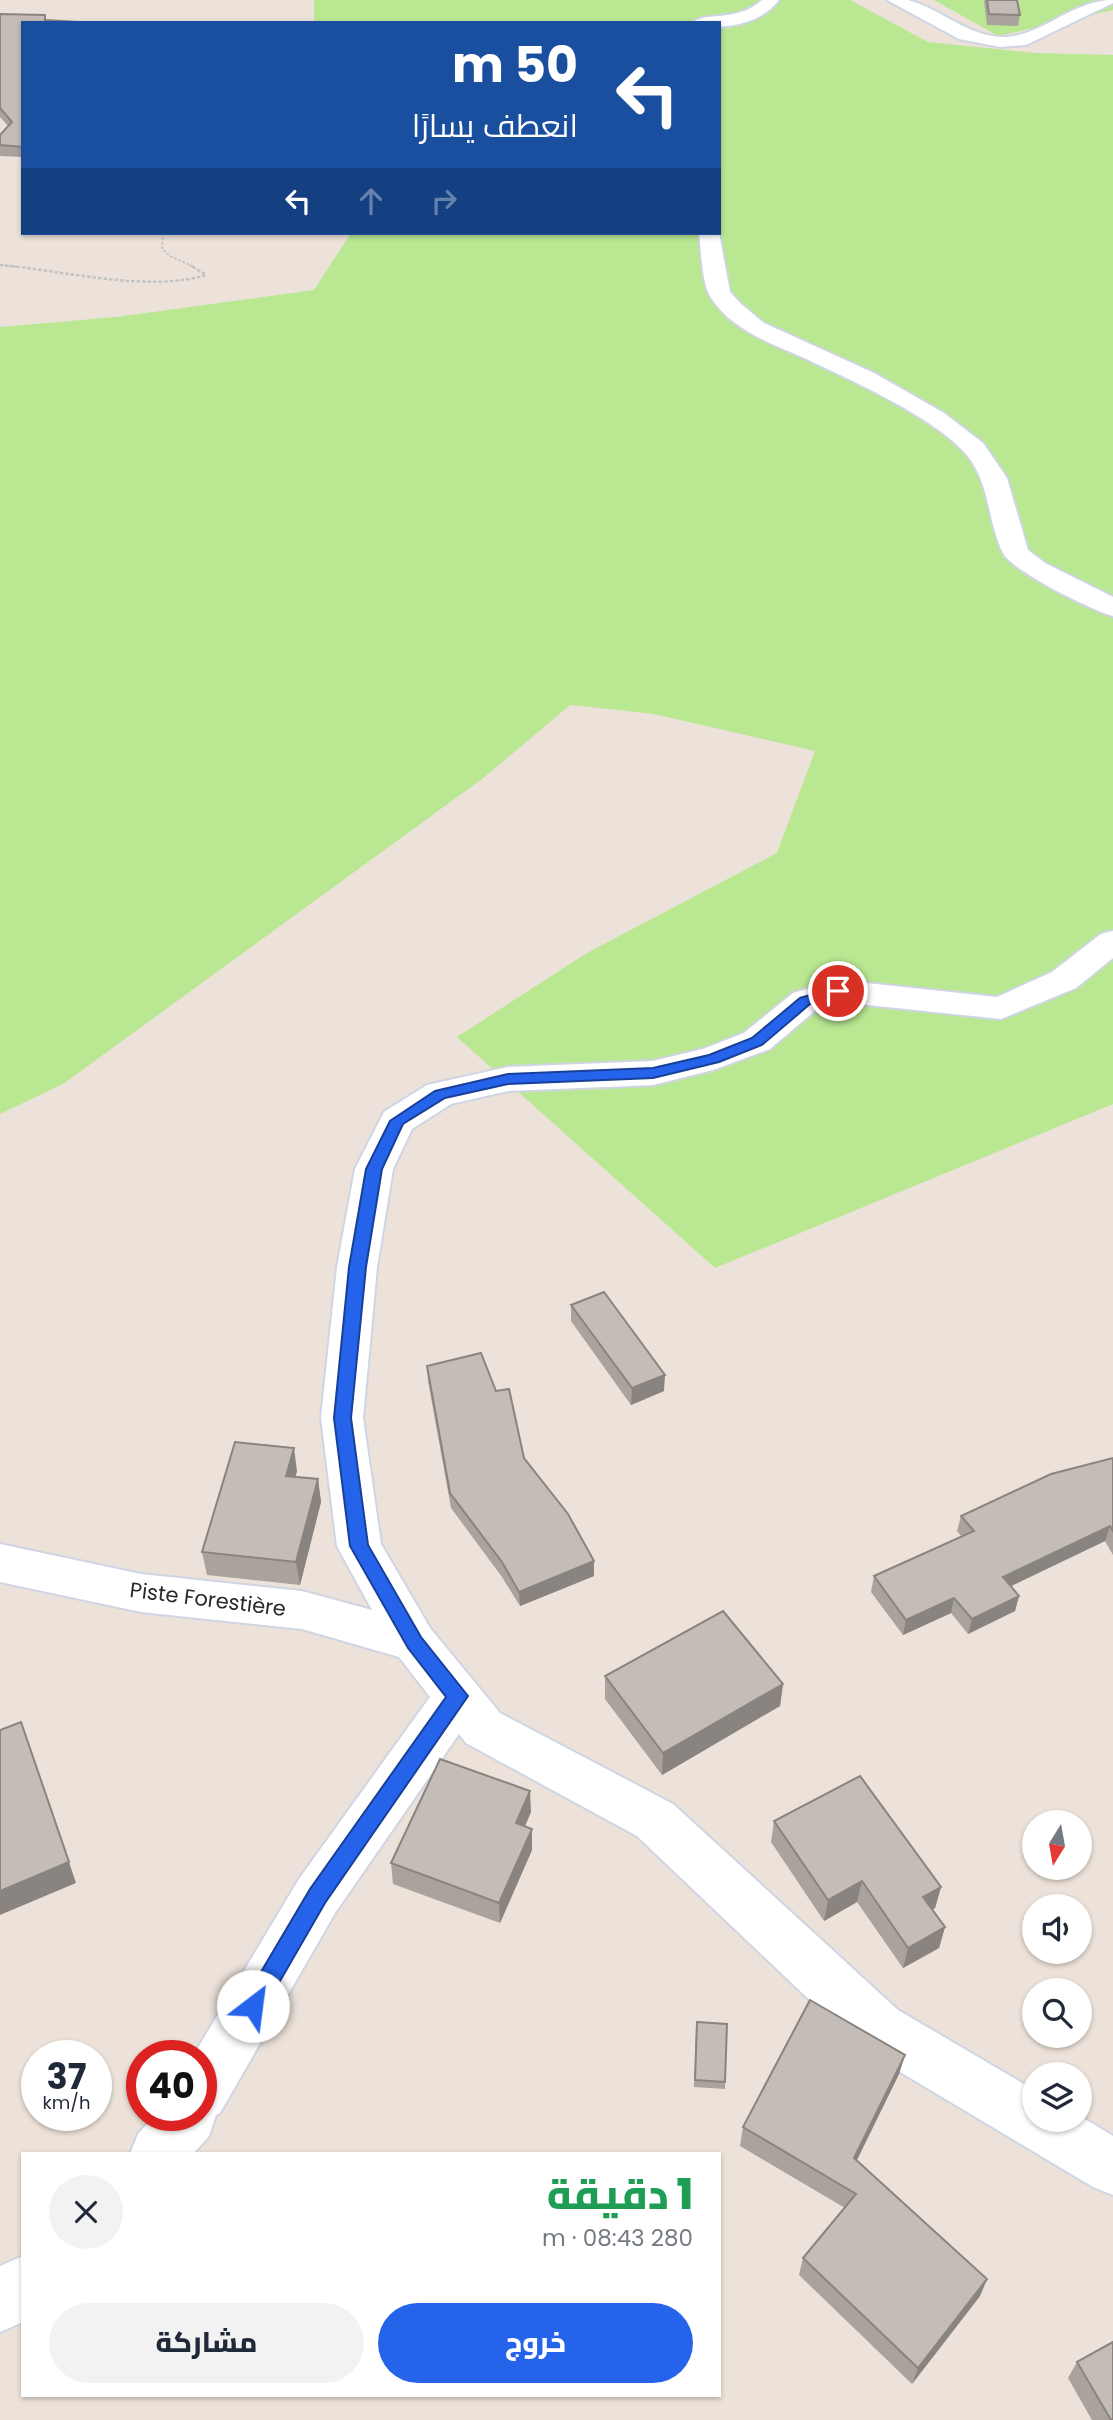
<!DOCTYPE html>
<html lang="ar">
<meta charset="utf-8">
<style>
:root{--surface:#fff;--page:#f2f2f3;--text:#1f2937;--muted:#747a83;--accent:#2563eb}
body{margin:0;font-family:Poppins,Cairo,sans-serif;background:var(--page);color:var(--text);direction:rtl;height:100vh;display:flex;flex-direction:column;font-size:26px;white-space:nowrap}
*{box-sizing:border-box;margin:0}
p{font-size:23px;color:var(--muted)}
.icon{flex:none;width:38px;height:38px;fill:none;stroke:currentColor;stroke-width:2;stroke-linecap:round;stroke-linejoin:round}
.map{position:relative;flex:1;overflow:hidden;direction:ltr}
.sheet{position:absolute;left:21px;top:2152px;width:700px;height:245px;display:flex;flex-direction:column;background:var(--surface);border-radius:0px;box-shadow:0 2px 5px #0004;direction:rtl}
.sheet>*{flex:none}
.banner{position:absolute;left:21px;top:21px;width:700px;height:214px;border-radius:0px;box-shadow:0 2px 5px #0004;direction:rtl;background:#1a4fa0;color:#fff;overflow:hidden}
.needle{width:46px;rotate:191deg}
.tools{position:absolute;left:1022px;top:1810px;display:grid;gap:14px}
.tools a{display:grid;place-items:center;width:70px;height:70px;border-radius:50%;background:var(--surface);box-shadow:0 2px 5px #0004;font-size:35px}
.speed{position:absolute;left:21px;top:2040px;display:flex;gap:14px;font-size:35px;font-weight:700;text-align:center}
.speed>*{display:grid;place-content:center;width:91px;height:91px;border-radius:50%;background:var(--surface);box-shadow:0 2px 5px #0004;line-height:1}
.speed small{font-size:18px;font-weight:400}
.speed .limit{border:10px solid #d22;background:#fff;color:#111}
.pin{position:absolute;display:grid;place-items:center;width:60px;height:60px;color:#fff;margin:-30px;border:4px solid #fff;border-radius:50%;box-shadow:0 2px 7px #0007}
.me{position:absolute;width:77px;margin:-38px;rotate:30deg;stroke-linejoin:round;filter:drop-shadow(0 0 5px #0008)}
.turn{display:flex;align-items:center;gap:24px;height:147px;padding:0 28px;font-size:32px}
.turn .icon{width:91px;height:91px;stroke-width:2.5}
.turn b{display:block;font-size:49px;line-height:60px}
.lanes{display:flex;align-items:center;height:66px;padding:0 28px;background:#0003;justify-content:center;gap:35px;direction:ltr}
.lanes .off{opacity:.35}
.round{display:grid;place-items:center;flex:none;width:74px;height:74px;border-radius:37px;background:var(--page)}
.head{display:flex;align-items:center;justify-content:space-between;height:119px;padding:0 28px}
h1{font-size:42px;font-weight:800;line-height:52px;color:#1e9e55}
.cta{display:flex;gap:14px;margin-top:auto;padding:14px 28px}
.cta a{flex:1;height:80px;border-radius:42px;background:var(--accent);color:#fff;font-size:28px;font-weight:800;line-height:80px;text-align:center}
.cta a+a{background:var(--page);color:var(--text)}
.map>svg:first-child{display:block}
.green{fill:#bae792}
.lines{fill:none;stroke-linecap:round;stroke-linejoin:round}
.minor-casing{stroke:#cfd5e3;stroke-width:4}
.path-far1{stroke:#c3c3c3;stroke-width:2;stroke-dasharray:2.5 2;stroke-linecap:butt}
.path{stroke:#c3c3c3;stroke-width:2.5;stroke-dasharray:3.5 2;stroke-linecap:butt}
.minor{fill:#fff;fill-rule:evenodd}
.wall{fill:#a9a29d}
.shaded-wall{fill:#89847f}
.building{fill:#c4bcb6;stroke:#89847f;stroke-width:2}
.route{fill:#2563eb;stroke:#184099;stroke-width:2}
.labels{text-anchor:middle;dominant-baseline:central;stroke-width:5;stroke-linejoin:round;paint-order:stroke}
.street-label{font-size:21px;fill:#292929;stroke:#fff}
</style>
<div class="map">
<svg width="1113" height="2420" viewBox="0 0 1113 2420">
<rect width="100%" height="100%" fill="#ece2d9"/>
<g class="green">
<path d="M314 0H850L928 42 1035 53 1113 55V1104L715 1268 457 1037 587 953 777 853 815 751 654 714 570 705 482 779 63 1084 0 1114V327L116 317 314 290 351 233H719V23H314Z"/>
<path d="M934 0H1113V10L998 36Z"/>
</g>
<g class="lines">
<g class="minor-casing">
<g id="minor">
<path d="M762 0H779C764 19 743 25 719 27V23H692C705 11 737 23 762 0Z"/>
<path d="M887 0C893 0 902 0 908 0 942 9 966 36 1003 37 1041 37 1072 0 1113 0V3L1026 45 1000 47 959 39Z"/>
<path d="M699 233H719L730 292 741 304 764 323 874 373 944 413 983 443 1007 478 1028 550 1045 563 1113 597V616C1093 611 1012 571 1003 553 987 521 991 484 966 454 933 416 848 379 802 357 768 342 730 329 710 296 702 283 701 249 699 233Z"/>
<path d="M1113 931V958L1076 988 1001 1019 839 1002 817 1009 770 1049 713 1070 653 1085 508 1091 451 1104 412 1129 393 1169 377 1267 363 1418 381 1544 430 1628 500 1713 673 1804 898 2010 1034 2090V2119H1080V2116L1113 2136V2195L1093 2187 860 2048 637 1836 466 1743 459 1734 335 1913 220 2113 216 2115 209 2136 193 2154H130L138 2134 154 2116H201V2056H193L299 1879 430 1697 399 1657 302 1629 141 1612 0 1582V1544L141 1574 302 1591 372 1610 337 1546 321 1418 337 1267 355 1169 384 1112 427 1085 508 1067 653 1061 703 1049 744 1033 793 993 838 980 997 997 1052 972 1101 934Z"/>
<path d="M23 2256V2322L0 2332V2266Z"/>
</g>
</g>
<g class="path-far1">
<path d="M163 233 162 249 170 256 194 267"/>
<path d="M0 265 19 267"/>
</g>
<path class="path" d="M0 265C61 270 148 293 206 275L190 265"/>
<use href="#minor" class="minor"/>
</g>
<g class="wall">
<path d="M984 0H1017L1020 15 1018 26 987 25Z"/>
<path d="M0 14 23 23V157L0 156V145L8 126 0 117Z"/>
<path d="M571 1305 664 1391 631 1405 571 1321Z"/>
<path d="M427 1366 524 1458 594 1561V1576L520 1606 502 1577 451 1508 428 1381Z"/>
<path d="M1113 1458V1555L1105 1541 1011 1586 1019 1596 1015 1611 968 1634 951 1613 903 1635 871 1592 874 1576 962 1537 957 1531 961 1516Z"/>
<path d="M297 1471 295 1477 318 1479 321 1502 300 1585 207 1575 202 1552Z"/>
<path d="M605 1676 783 1684 780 1706 662 1775 605 1699Z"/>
<path d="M531 1812 525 1826 532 1850 500 1923 393 1884 391 1863Z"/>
<path d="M774 1821 941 1887 935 1908 932 1910 945 1927 939 1948 903 1968 857 1902 824 1921 771 1842Z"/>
<path d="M696 2029 725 2082V2089L694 2087Z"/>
<path d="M905 2055 899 2074 857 2160 987 2279 980 2296 912 2384 799 2275 803 2258 845 2208 740 2146 743 2127Z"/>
<path d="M1077 2362 1113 2420H1092L1068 2378Z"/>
</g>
<g class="shaded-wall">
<path d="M665 1375 664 1391 631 1405 632 1388Z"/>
<path d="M294 1448 297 1471 289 1499 286 1476Z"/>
<path d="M318 1479 321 1502 300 1585 296 1562Z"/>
<path d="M1110 1526 1105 1541 999 1592 1003 1577Z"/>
<path d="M594 1561V1576L520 1606 519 1592Z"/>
<path d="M1019 1596 1015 1611 968 1634 972 1619Z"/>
<path d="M954 1598 951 1613 903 1635 906 1620Z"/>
<path d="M783 1684 780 1706 662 1775 663 1753Z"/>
<path d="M530 1791 531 1812 517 1844 516 1823Z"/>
<path d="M532 1829V1850L500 1923 499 1903Z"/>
<path d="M69 1862 76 1883 0 1915V1891Z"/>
<path d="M862 1881 857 1902 824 1921 828 1900Z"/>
<path d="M941 1887 935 1908 917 1918 923 1897Z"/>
<path d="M945 1927 939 1948 903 1968 908 1948Z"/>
<path d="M905 2055 899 2074 849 2176 854 2158Z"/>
<path d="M987 2279 980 2296 912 2384 918 2368Z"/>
</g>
<g class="building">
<path d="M987 0H1017L1020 15 989 14Z"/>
<path d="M0 14 45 15V20L94 23H23V147L0 145V135L12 122 0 108Z"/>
<path d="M604 1292 665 1375 632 1388 571 1305Z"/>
<path d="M481 1353 496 1391 509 1389 524 1458 568 1514 594 1561 519 1592 502 1562 450 1493 427 1366Z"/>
<path d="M235 1442 294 1448 286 1476 318 1479 296 1562 202 1552Z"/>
<path d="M1113 1458V1531L1110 1526 1003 1577 1019 1596 972 1619 954 1598 906 1620 874 1576 974 1531 961 1516 1051 1474Z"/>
<path d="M723 1611 783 1684 663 1753 605 1676Z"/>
<path d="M21 1722 69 1862 0 1891V1730Z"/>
<path d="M440 1759 530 1791 516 1823 532 1829 499 1903 391 1863Z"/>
<path d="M860 1776 941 1887 923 1897 945 1927 908 1948 862 1881 828 1900 774 1821Z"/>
<path d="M810 2000 905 2055 854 2158 987 2279 918 2368 803 2258 856 2194 743 2127Z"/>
<path d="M697 2022 727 2024 725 2082 695 2080Z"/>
<path d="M1113 2342V2420H1111L1077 2362Z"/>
</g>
<path class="route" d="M838 987 846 991 843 995 810 1004 762 1045 719 1062 653 1078 508 1084 445 1098 403 1124 382 1169 366 1267 351 1418 368 1545 421 1637 468 1696 325 1903 261 2014 253 2017 245 2014 242 2006 245 1999 310 1889 446 1697 408 1648 350 1546 334 1418 349 1267 366 1169 390 1121 435 1091 508 1074 653 1068 709 1055 752 1038 800 998Z"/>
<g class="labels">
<g class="street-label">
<text transform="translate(208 1599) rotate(7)">Piste Forestière</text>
</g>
</g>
</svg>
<div class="tools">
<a><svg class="needle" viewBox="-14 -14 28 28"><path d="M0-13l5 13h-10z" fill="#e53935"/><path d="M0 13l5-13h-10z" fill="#747a83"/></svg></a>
<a><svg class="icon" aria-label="sound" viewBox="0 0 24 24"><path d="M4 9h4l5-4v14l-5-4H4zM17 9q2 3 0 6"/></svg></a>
<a><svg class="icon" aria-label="search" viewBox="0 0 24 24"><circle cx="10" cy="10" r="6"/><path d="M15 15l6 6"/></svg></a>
<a><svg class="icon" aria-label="layers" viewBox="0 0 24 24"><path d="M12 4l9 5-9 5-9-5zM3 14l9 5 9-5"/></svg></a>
</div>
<div class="speed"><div>37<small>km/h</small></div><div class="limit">40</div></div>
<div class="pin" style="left:838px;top:991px;background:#d93025"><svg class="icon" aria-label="arrive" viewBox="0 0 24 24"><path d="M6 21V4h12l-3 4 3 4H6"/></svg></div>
<svg class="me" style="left:253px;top:2006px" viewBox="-20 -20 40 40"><circle r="19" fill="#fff"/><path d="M0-13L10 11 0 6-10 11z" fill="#2563eb"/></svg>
<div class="banner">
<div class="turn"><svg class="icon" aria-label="left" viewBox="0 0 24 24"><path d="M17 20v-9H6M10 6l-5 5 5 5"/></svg><div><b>50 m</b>انعطف يسارًا</div></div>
<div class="lanes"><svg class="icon" aria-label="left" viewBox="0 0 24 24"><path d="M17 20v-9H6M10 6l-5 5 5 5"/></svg><svg class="icon off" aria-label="ahead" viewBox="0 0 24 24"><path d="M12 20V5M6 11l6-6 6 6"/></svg><svg class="icon off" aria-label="right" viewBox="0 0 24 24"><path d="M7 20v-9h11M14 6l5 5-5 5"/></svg></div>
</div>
<section class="sheet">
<div class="head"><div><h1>1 دقيقة</h1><p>280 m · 08:43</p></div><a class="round"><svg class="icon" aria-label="close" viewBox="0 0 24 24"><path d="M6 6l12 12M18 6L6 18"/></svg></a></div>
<div class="cta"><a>خروج</a><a>مشاركة</a></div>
</section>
</div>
